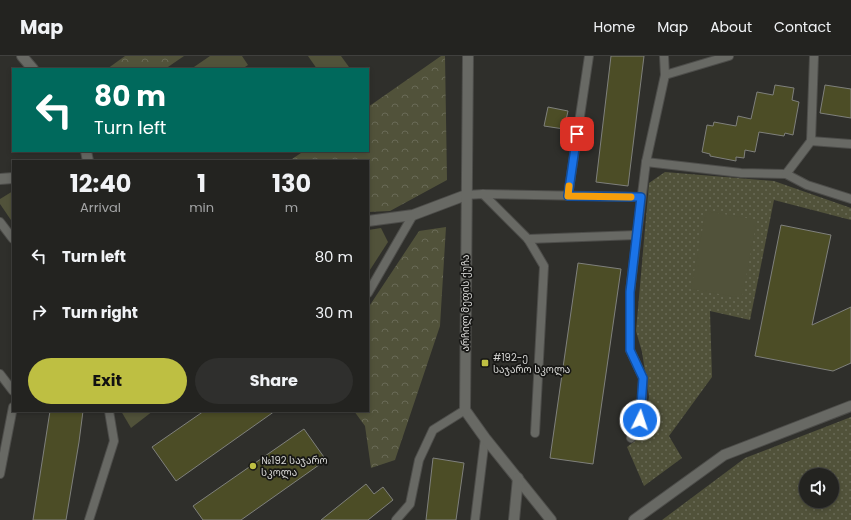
<!DOCTYPE html>
<meta charset="utf-8">
<style>
:root{--surface:#232320;--page:#2f2f2d;--text:#f1f3f6;--muted:#a3a4a5;--line:#40403e;--accent:#bebf42}
body{margin:0;font-family:Poppins,"Noto Sans Georgian",sans-serif;background:var(--page);color:var(--text);height:100vh;display:flex;flex-direction:column;font-size:15px;white-space:nowrap}
*{box-sizing:border-box;margin:0}
p{font-size:13px;color:var(--muted)}
.icon{flex:none;width:22px;height:22px;fill:none;stroke:currentColor;stroke-width:2;stroke-linecap:round;stroke-linejoin:round}
.map{position:relative;flex:1;overflow:hidden}
.details{position:absolute;left:12px;top:104px;width:357px;height:252px;display:flex;flex-direction:column;background:var(--surface);border-radius:0px;box-shadow:0 2px 6px #0003,0 0 0 1px var(--line)}
.details>*{flex:none}
.top-card{position:absolute;left:12px;top:12px;width:357px;height:84px;border-radius:0px;box-shadow:0 2px 6px #0003,0 0 0 1px var(--line);background:#00695c;color:#fff;overflow:hidden}
.controls{position:absolute;left:799px;top:412px;display:grid;gap:8px}
.controls a{display:grid;place-items:center;width:40px;height:40px;border-radius:50%;background:var(--surface);box-shadow:0 2px 6px #0003,0 0 0 1px var(--line);font-size:20px}
.pin{position:absolute;display:grid;place-items:center;width:34px;height:34px;color:#fff;margin:-17px;border-radius:8px;box-shadow:0 2px 6px #0006}
.me{position:absolute;width:44px;margin:-22px;rotate:4deg;stroke-linejoin:round;filter:drop-shadow(0 0 3px #0008)}
.turn{display:flex;align-items:center;gap:14px;height:84px;padding:0 16px;font-size:18px}
.turn .icon{width:52px;height:52px;stroke-width:2.5}
.turn b{display:block;font-size:28px;line-height:34px}
.eta{display:flex;justify-content:space-evenly;align-items:center;height:68px;text-align:center}
.eta b{font-size:24px;font-weight:700;line-height:28px}
.action{display:flex;gap:8px;margin-top:auto;padding:8px 16px}
.action a{flex:1;height:46px;border-radius:24px;background:var(--accent);color:#111;font-size:16px;font-weight:700;line-height:46px;text-align:center}
.action a+a{background:var(--page);color:var(--text)}
ul{padding:0;list-style:none}
li{display:flex;align-items:center;gap:12px;height:56px;padding:0 16px}
li div{flex:1}
li b{display:block;font-size:15px}
li em{font-style:normal}
header{display:flex;align-items:center;gap:24px;box-sizing:border-box;height:56px;padding:0 20px;background:var(--surface);border-bottom:1px solid var(--line)}
header strong{font-size:19px}
nav{display:flex;gap:22px;margin-inline-start:auto;font-size:14px}
.map>svg:first-child{display:block}
.grass{fill:url(#grass-dots);fill-rule:evenodd}
.forest{fill:url(#forest-crowns)}
.park{fill:#51523a}
.building{fill:#4c4d26;stroke:#7f807c}
.lines{fill:none;stroke-linecap:round;stroke-linejoin:round}
.service-casing{stroke:#4d4d4a;stroke-width:10}
.minor-casing{stroke:#4d4d4a;stroke-width:12}
.tertiary-casing{stroke:#4d4d4a;stroke-width:12}
.service{stroke:#686964;stroke-width:8}
.minor{stroke:#686964;stroke-width:10}
.tertiary{stroke:#686964;stroke-width:10}
.route-casing{stroke:#114b97;stroke-width:10}
.route{stroke:#1a73e8;stroke-width:7}
.slow{stroke:#f59e0b;stroke-width:7}
.poi-dot{fill:#bebf42;stroke:#171715;stroke-width:1.5}
.labels{text-anchor:middle;dominant-baseline:central;stroke-width:3.5;stroke-linejoin:round;paint-order:stroke}
.street-label{font-size:10px;fill:#d7d7d5;stroke:#171715}
.poi-label{font-size:10px;fill:#d7d7d5;stroke:#171715;text-anchor:start}
</style>
<header>
<strong>Map</strong>
<nav><a>Home</a><a>Map</a><a>About</a><a>Contact</a></nav>
</header>
<div class="map">
<svg width="851" height="464" viewBox="0 0 851 464">
<defs>
<pattern id="grass-dots" width="8" height="8" patternUnits="userSpaceOnUse"><rect width="8" height="8" fill="#51523a"/><path d="M2 2h.1M6 6h.1" fill="none" stroke="#696a56" stroke-width="1.8" stroke-linecap="round"/></pattern>
<pattern id="forest-crowns" width="20" height="18" patternUnits="userSpaceOnUse"><rect width="20" height="18" fill="#51523a"/><path d="M2 6a3 3 0 1 1 6 0M12 15a3 3 0 1 1 6 0" fill="none" stroke="#696a56"/></pattern>
</defs>
<rect width="100%" height="100%" fill="#2f2f2b"/>
<g class="grass">
<path d="M665 116 774 125 851 152V164L774 144 750 264 710 255 712 321 669 380 682 402 644 430 627 391 641 380 649 341 642 296 636 275 649 127Z"/>
<path d="M851 361V464H662L745 402ZM806 419H832V445H806Z"/>
</g>
<g class="forest">
<path d="M125 0H184L165 13H107Z"/>
<path d="M441 0H445L447 124 390 155 368 156V105H289L304 95H368V51Z"/>
<path d="M446 171 440 270 395 404 371 412 365 370 354 355H368V252L419 175Z"/>
</g>
<g class="park">
<path d="M210 0H242L248 9 242 13H191Z"/>
<path d="M308 0H341L349 11 346 13H317Z"/>
<path d="M13 135V167L0 148V143Z"/>
<path d="M706 155 757 164 742 242 691 233Z"/>
<path d="M381 172 388 186 368 217V174Z"/>
<path d="M121 355H153L131 372Z"/>
</g>
<g class="building">
<path d="M611 0H644L628 130 596 126Z"/>
<path d="M775 29 794 32 792 44 799 46 793 79 785 77 784 80 759 76 755 96 745 94 744 102 736 101V105L710 100V98L702 96 707 69 713 70 714 66 736 70 738 60 751 63 757 36 773 39Z"/>
<path d="M825 29 851 33V62L820 57Z"/>
<path d="M548 51 568 55 564 73 544 70Z"/>
<path d="M781 169 831 179 812 269 851 251V307L833 315 755 300Z"/>
<path d="M578 207 621 213 593 408 550 402Z"/>
<path d="M50 355H83L79 386 66 464H33Z"/>
<path d="M204 355H275L176 425 152 391Z"/>
<path d="M304 373 326 404 241 464H203L193 450Z"/>
<path d="M433 402 464 407 456 464H426Z"/>
<path d="M366 428 374 438 383 431 393 444 368 464H321Z"/>
</g>
<g class="lines">
<g class="service-casing">
<g id="service">
<path d="M665 19 729 0"/>
<path d="M811 85 814 0"/>
<path d="M646 106 741 117 786 118 811 85 851 88"/>
<path d="M786 118 807 129 851 143"/>
<path d="M483 138 528 183 544 210 535 377"/>
<path d="M466 139 483 138 641 141"/>
<path d="M568 140 589 0"/>
<path d="M0 166 13 183"/>
<path d="M528 183 637 179"/>
<path d="M368 237 413 159"/>
<path d="M0 318 13 335"/>
<path d="M631 382 641 364 643 322 630 294V236L646 106 665 19 664 0"/>
<path d="M0 418 13 351"/>
<path d="M89 464 114 385 109 355"/>
<path d="M396 464 410 448 419 404 433 374 465 354"/>
<path d="M475 464 485 382"/>
</g>
</g>
<g class="minor-casing">
<g id="minor">
<path d="M22 0 33 13"/>
<path d="M86 95 88 105"/>
<path d="M0 123 13 122"/>
<path d="M368 165 413 159 466 139"/>
<path d="M634 464 724 399 851 350"/>
</g>
</g>
<g class="tertiary-casing">
<g id="tertiary">
<path d="M468 0 465 354 485 382 551 464"/>
<path d="M514 464 518 422"/>
</g>
</g>
<use href="#service" class="service"/>
<use href="#minor" class="minor"/>
<use href="#tertiary" class="tertiary"/>
</g>
<g class="lines">
<g class="route-casing">
<path id="route" d="M577 78 568 140 641 141 630 236V294L643 322 640 364"/>
</g>
<use href="#route" class="route"/>
<path class="slow" d="M569 130 568 140 631 141"/>
</g>
<g class="poi-dot">
<rect x="481" y="303" width="8" height="8" rx="2"/>
<circle cx="253" cy="410" r="4"/>
</g>
<g class="labels">
<g class="street-label">
<text transform="translate(465 247) rotate(-90)">არჩილ მეფის ქუჩა</text>
</g>
<g class="poi-label">
<text x="493" y="301">#192-ე<tspan x="493" dy="12">საჯარო სკოლა</tspan></text>
<text x="261" y="404">№192 საჯარო<tspan x="261" dy="12">სკოლა</tspan></text>
</g>
</g>
</svg>
<div class="controls">
<a><svg class="icon" aria-label="sound" viewBox="0 0 24 24"><path d="M4 9h4l5-4v14l-5-4H4zM17 9q2 3 0 6"/></svg></a>
</div>
<div class="pin" style="left:577px;top:78px;background:#d93025"><svg class="icon" aria-label="arrive" viewBox="0 0 24 24"><path d="M6 21V4h12l-3 4 3 4H6"/></svg></div>
<svg class="me" style="left:640px;top:364px" viewBox="-20 -20 40 40"><circle r="17" fill="#1a73e8" stroke="#fff" stroke-width="3"/><path d="M0-11L8 9 0 5-8 9z" fill="#fff"/></svg>
<div class="top-card">
<div class="turn"><svg class="icon" aria-label="left" viewBox="0 0 24 24"><path d="M17 20v-9H6M10 6l-5 5 5 5"/></svg><div><b>80 m</b>Turn left</div></div>
</div>
<section class="details">
<div class="eta">
<div><b>12:40</b><p>Arrival</p></div>
<div><b>1</b><p>min</p></div>
<div><b>130</b><p>m</p></div>
</div>
<ul>
<li><svg class="icon" aria-label="left" viewBox="0 0 24 24"><path d="M17 20v-9H6M10 6l-5 5 5 5"/></svg><div><b>Turn left</b></div><em>80 m</em></li>
<li><svg class="icon" aria-label="right" viewBox="0 0 24 24"><path d="M7 20v-9h11M14 6l5 5-5 5"/></svg><div><b>Turn right</b></div><em>30 m</em></li>
</ul>
<div class="action"><a>Exit</a><a>Share</a></div>
</section>
</div>
